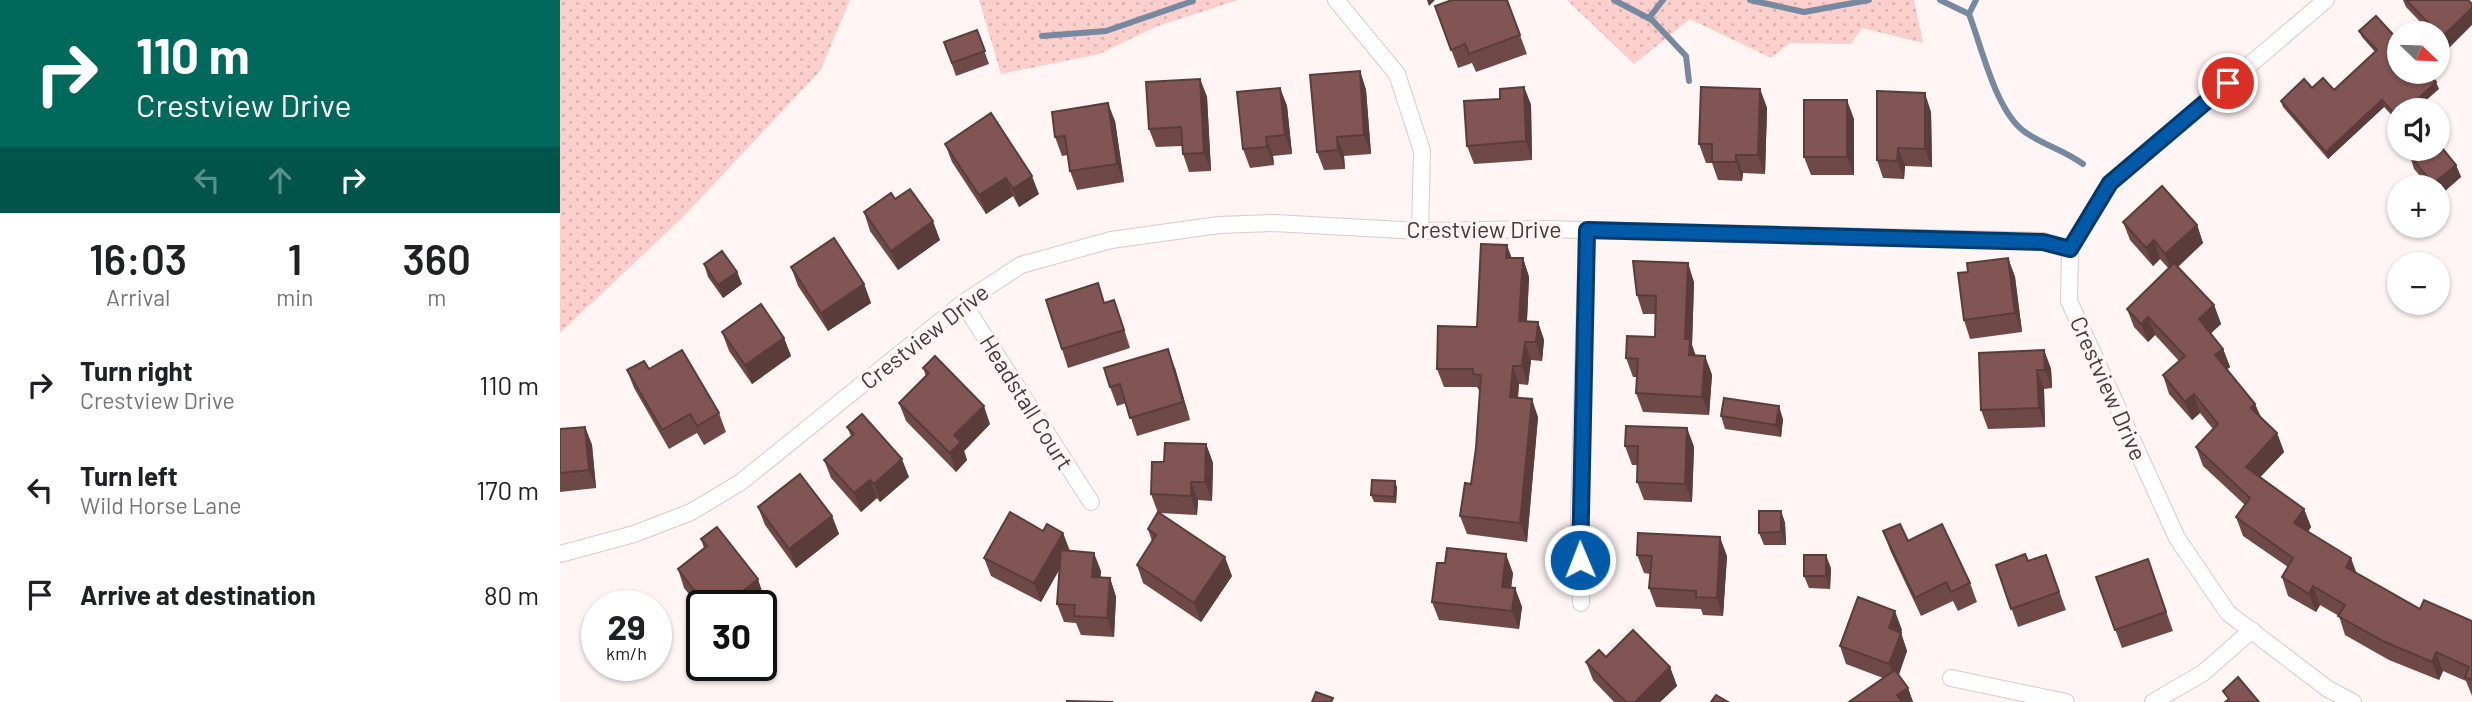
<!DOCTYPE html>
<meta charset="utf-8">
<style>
:root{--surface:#fff;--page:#f2f2f2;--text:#202124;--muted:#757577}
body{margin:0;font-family:Barlow,sans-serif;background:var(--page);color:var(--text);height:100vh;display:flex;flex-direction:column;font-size:26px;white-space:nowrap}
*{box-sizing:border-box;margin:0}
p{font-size:23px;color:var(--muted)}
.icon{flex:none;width:38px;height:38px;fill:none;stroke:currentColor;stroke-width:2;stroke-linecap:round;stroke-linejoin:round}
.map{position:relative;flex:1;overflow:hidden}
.panel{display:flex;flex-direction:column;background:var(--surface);width:560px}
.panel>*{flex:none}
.top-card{background:#00695c;color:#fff;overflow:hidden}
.needle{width:46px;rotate:113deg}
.controls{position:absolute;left:1827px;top:21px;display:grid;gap:14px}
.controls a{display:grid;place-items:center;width:63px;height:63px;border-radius:50%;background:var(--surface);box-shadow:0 2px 5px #0004;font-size:35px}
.speed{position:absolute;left:21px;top:590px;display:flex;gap:14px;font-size:35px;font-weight:700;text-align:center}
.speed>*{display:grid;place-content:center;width:91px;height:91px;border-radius:50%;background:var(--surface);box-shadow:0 2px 5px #0004;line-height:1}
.speed small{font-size:18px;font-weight:400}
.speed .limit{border:4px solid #111;border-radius:10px;background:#fff;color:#111}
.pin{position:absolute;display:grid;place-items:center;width:60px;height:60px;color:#fff;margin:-30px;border:4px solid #fff;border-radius:50%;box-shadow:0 2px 7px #0007}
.me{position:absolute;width:77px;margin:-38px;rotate:359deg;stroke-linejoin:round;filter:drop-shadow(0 0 5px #0008)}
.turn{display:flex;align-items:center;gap:24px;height:147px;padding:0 21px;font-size:32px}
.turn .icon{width:91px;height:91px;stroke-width:2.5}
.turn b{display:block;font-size:49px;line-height:60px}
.lanes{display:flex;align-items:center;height:66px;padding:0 21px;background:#0003;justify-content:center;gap:35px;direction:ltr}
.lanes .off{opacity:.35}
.eta{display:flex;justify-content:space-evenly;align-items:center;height:119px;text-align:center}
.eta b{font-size:42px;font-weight:600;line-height:49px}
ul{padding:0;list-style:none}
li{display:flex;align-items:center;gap:21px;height:105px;padding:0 21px}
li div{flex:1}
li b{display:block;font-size:26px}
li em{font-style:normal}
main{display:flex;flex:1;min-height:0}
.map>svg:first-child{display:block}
.grass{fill:url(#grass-dots)}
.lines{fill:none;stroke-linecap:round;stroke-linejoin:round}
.stream{stroke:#7689a1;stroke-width:6}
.street-casing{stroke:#dec9c7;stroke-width:18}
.street{stroke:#fff;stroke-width:16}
.wall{fill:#6f4947}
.shaded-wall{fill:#5a3c3a}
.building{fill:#815553;stroke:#5a3c3a;stroke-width:2}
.route-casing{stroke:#003a6d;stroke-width:18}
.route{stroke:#005aa7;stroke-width:12}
.labels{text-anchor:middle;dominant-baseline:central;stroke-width:7;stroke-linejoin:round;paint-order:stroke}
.street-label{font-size:23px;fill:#423a39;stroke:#fef5f4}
</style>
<main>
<section class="panel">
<div class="top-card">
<div class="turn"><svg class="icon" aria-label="right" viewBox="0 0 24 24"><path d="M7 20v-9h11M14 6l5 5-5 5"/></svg><div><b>110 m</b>Crestview Drive</div></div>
<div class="lanes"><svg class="icon off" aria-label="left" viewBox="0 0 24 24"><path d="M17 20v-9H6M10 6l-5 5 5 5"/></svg><svg class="icon off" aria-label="ahead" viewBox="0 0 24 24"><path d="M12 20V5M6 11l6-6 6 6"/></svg><svg class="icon" aria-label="right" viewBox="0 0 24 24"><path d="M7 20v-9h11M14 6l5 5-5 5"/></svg></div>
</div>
<div class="eta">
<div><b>16:03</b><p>Arrival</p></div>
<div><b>1</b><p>min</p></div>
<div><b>360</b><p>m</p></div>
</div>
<ul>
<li><svg class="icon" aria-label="right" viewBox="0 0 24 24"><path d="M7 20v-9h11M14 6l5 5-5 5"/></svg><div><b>Turn right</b><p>Crestview Drive</p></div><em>110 m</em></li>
<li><svg class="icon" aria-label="left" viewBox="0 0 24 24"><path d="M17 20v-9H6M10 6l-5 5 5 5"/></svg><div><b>Turn left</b><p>Wild Horse Lane</p></div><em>170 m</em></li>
<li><svg class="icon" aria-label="arrive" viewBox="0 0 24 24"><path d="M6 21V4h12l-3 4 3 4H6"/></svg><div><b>Arrive at destination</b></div><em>80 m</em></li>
</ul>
</section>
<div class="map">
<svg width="1912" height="702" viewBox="0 0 1912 702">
<defs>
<pattern id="grass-dots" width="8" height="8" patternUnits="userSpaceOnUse" patternTransform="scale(1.75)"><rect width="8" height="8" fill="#fbcfcc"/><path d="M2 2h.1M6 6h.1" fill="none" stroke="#d8b2b0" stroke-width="1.8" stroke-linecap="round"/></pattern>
</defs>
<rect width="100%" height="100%" fill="#fef5f4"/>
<g class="grass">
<path d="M0 0H290L260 71 123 217 0 333Z"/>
<path d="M419 0H678L598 26 539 54 441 74Z"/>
<path d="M1007 0H1354L1363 43 1302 28 1291 44 1230 43 1211 58 1130 19 1074 64Z"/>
</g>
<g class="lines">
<g class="stream">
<path d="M1054 0 1092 20 1126 56 1129 81"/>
<path d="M1190 0 1244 12 1309 0"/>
<path d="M1380 0 1409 14C1422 48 1436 112 1465 132 1483 145 1504 150 1523 164"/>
<path d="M1409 14 1416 0"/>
<path d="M1089 18 1103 0"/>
<path d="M482 36 546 31 633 1"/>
</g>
<g class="street-casing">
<g id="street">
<path d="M776 0 837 74 862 151 860 231"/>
<path d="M1510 249 1550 183 1766 0"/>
<path d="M403 303 531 502"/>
<path d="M0 554 74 534 131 512 181 482 403 303 461 265 551 240 659 225 714 223 860 231 983 229 1483 241 1510 249 1509 301 1617 538 1668 613 1768 689 1793 702"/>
<path d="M1021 603 1019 517 1027 230"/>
<path d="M1391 678 1506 702"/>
<path d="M1593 702 1643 673 1692 630"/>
</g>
</g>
<use href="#street" class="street"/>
</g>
<g class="wall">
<path d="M947 0 967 54 916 72 912 63 898 68 875 6Z"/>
<path d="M1843 0H1908L1887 50 1878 40V33H1871L1846 7Z"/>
<path d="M417 30 429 64 396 76 384 42Z"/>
<path d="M1799 31 1879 89 1839 110V123L1824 107 1768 159 1723 107 1721 101 1774 90 1815 52 1802 37Z"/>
<path d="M800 71 806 90 811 154 784 156 785 169 764 170 757 152Z"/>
<path d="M640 79 647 97 651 171 629 172 623 154 622 146 596 147 589 129Z"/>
<path d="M964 87 971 105 972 160 914 164 907 146 940 99Z"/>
<path d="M720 88 727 106 732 154 713 156 714 165 690 168 683 149Z"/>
<path d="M1200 89 1207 108 1205 174 1183 173 1182 181 1158 180 1152 163H1146L1139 144Z"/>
<path d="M1371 112 1372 167 1345 166 1344 179 1323 178 1317 160Z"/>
<path d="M1294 119V175H1251L1244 157Z"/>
<path d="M555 121 564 182 517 190 510 171 508 155 502 156 495 137Z"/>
<path d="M385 144 479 194 459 207 453 196 426 214 392 162Z"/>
<path d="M1850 156 1896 165 1901 177 1878 197V187H1870L1854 169Z"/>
<path d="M335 199 380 240 338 270 310 231 304 212Z"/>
<path d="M1563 222 1637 225 1643 243 1618 267 1654 305 1661 324 1651 333 1663 349 1670 367 1667 369 1695 404 1701 417 1717 433 1724 452 1700 477 1744 509 1751 527 1748 532 1797 573 1860 609 1912 621V696L1906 681 1883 671 1879 680 1829 660 1785 635 1779 616 1760 605 1756 612 1728 596 1722 577 1728 567 1683 536 1676 517 1685 505 1643 466 1636 447 1653 429 1640 413 1632 420 1609 394 1603 375 1619 361 1595 335 1588 342 1574 327 1567 309 1609 269 1600 259 1593 266 1570 240Z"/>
<path d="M952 258H963L969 277 967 321 978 322 984 340 982 361 971 360 968 385 959 384 958 398 978 417 967 542 907 534 900 516 911 484 916 448 920 392 917 387H884L877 369 917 327Z"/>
<path d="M1448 258 1455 277 1462 332 1410 339 1404 320 1408 272Z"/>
<path d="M144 264 177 272 182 284 163 298 148 277Z"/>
<path d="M231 267 304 284 311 303 268 331 238 286Z"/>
<path d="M1134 282 1132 345 1136 356H1145L1152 375 1149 415 1083 412 1076 393 1077 377H1073L1066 358 1095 337 1096 314H1083L1077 295Z"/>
<path d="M545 303 561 319 570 348 508 368 502 349Z"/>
<path d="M162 332 224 338 231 356 192 384 169 351Z"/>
<path d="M1484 350 1491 369 1492 388 1484 389 1485 427 1428 429 1421 410Z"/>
<path d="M363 368 430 424 404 451 407 460 396 472 346 421 339 403 366 376Z"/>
<path d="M615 368 630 420 577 436 566 403 557 406 550 387Z"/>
<path d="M89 369 159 413 166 432 144 445 137 433 109 449 74 388 67 370Z"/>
<path d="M1161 416 1223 419 1221 437 1165 429Z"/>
<path d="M25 427 32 445 36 488 0 492V429Z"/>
<path d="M287 427 349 477 320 502 317 498 301 512 271 478 264 460 291 436Z"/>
<path d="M1127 428 1134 447 1132 502 1084 500 1077 482 1078 465H1072L1065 446Z"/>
<path d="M646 444 653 463 652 501 638 500 637 515 599 513 672 576 641 622 583 583 577 565 592 541 588 529 598 513 591 494 604 462Z"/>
<path d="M835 481 837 488 836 503 814 502 811 495Z"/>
<path d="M198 507 272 516 279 534 236 568 205 525Z"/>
<path d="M1221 511 1225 523 1226 545H1204L1199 533Z"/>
<path d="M483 531 503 533 509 551 541 571 540 578H550L556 597 554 637 521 635 516 623 504 622 497 604 499 569 481 602 431 576 424 558Z"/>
<path d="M1323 531 1348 541 1410 583 1417 602 1398 611 1393 601 1361 616 1330 550Z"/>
<path d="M141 539 204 597 194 606H142V610L124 588 118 569 144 548Z"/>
<path d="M1077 555 1167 556 1163 616 1143 615 1141 609 1096 607 1089 588 1090 574 1084 573Z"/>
<path d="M1486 555 1506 610 1458 627 1436 565 1468 561Z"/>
<path d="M1588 559 1613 631 1562 648 1536 577Z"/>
<path d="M1271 568 1270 589 1249 588 1244 576Z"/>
<path d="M953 573 951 588H955L962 607 959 629 879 620 872 602Z"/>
<path d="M1342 630 1341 633 1347 651 1339 675 1348 688 1353 702H1289L1323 678 1286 664 1280 646Z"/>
<path d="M1046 657 1110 667 1117 686 1100 702H1054L1033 680 1026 662Z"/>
</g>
<g class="shaded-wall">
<path d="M867 0H875L869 6Z"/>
<path d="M1912 8V25L1887 50 1882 37Z"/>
<path d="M800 71 806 90 811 154 804 135Z"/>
<path d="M640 79 647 97 651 171 644 153Z"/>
<path d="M1876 82 1879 89 1855 110H1846Z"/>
<path d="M964 87 971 105 972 160 966 141Z"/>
<path d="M720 88 727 106 732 154 725 135Z"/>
<path d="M1200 89 1207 108 1205 174 1198 155Z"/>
<path d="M1365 93 1371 112 1372 167 1365 149Z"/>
<path d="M1287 100 1294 119V175L1287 157Z"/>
<path d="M1822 100 1824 107 1768 159 1766 152Z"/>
<path d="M548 103 555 121 564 182 557 164Z"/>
<path d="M706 137 713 156 714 165 707 147Z"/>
<path d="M777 137 784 156 785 169 778 150Z"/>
<path d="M1338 148 1345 166 1344 179 1337 161Z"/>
<path d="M1176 155 1183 173 1182 181 1176 162Z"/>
<path d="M1896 165 1901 177 1878 197V187H1874L1873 184Z"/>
<path d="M472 176 479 194 459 207 453 189Z"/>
<path d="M446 178 453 196 426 214 419 195Z"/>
<path d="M373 221 380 240 338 270 331 251Z"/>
<path d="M1637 225 1643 243 1612 272 1605 254Z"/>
<path d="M1594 240 1600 259 1593 266 1586 248Z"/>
<path d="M947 245 954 264 946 258Z"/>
<path d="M963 258 969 277 966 339 959 321Z"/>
<path d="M1448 258 1455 277 1462 332 1455 313Z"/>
<path d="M1128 263 1134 282 1132 345 1136 358 1129 355 1125 339Z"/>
<path d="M177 272 182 284 163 298 158 285Z"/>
<path d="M304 284 311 303 268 331 261 313Z"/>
<path d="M1654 305 1661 324 1646 338 1639 319Z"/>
<path d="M1588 317 1595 335 1588 342 1581 324Z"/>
<path d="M978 322 984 340 982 361 976 342Z"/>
<path d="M224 338 231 356 192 384 185 365Z"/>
<path d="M965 342 971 360 968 385 962 366Z"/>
<path d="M608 349 615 368 630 420 623 402Z"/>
<path d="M1663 349 1670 367 1662 374 1655 355Z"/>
<path d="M1484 350 1491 369 1492 388 1485 370Z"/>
<path d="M1145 356 1152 375 1149 415 1142 397Z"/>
<path d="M953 366 959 384 956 415 950 397Z"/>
<path d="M1477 370 1484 389 1485 427 1479 408Z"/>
<path d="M1634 394 1640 413 1632 420 1625 402Z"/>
<path d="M972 399 978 417 967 542 960 523Z"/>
<path d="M1695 404 1702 422 1691 408Z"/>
<path d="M424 406 430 424 404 451 407 460 396 472 390 453 394 435Z"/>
<path d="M1219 406 1223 419 1221 437 1216 425Z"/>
<path d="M25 427 32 445 36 488 29 470Z"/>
<path d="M1127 428 1134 447 1132 502 1125 484Z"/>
<path d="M1717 433 1724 452 1692 486 1686 467Z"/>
<path d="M646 444 653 463 652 501 645 482Z"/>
<path d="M342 459 349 477 320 502 314 484Z"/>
<path d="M310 480 317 498 301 512 294 493Z"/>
<path d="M835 481 837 488 836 503 834 497Z"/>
<path d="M631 482 638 500 637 515 631 496Z"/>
<path d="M1744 509 1751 527 1740 542 1734 523Z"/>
<path d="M1221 511 1225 523 1226 545 1221 532Z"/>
<path d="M272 516 279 534 236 568 229 549Z"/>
<path d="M503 533 510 551 481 602 474 583Z"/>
<path d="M1160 537 1167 556 1163 616 1157 598Z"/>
<path d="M534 553 541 571 539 596 532 577Z"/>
<path d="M946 554 953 573 949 605 942 587Z"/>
<path d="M1266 555 1271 568 1270 589 1266 576Z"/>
<path d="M665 557 672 576 641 622 634 603Z"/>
<path d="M1791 558 1798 577 1786 567Z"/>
<path d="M550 578 556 597 554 637 547 618Z"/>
<path d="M198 579 204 597 194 606H164Z"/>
<path d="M1753 586 1760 605 1756 612 1749 594Z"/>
<path d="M955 588 962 607 959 629 952 611Z"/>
<path d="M1335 611 1342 630 1339 638 1341 633 1347 651 1335 683 1329 664V628Z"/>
<path d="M1876 652 1883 671 1879 680 1872 662Z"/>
<path d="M1110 667 1117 686 1100 702H1075Z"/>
<path d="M1348 688 1353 702H1340L1337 695Z"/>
</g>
<g class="building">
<path d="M892 0H947L960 35 909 54 905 44 891 50 875 6Z"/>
<path d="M1846 0H1908L1912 4V8L1882 37Z"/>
<path d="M1816 16 1839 41V72H1867L1876 82 1846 110H1839V116L1838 118 1822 100 1766 152 1721 101 1744 79 1752 88 1763 78 1774 90 1817 50 1799 31Z"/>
<path d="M417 30 425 51 392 63 384 42Z"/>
<path d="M800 71 804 135 777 137 778 150 757 152 750 75Z"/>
<path d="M640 79 644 153 623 154 621 127 589 129 586 82Z"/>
<path d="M964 87 966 141 907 146 904 101 940 99V89Z"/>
<path d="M1141 87 1200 89 1198 155H1176V162H1152V144H1139Z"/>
<path d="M720 88 725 135 706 137 707 147 683 149 677 92Z"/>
<path d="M1317 91 1365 93V149L1338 148 1337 161 1317 160Z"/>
<rect x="1244" y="100" width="43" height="57"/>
<path d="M548 103 557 164 510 171 505 136 495 137 492 112Z"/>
<path d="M431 113 472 176 453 189 446 178 419 195 385 144Z"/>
<path d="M1878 143 1896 165 1873 184 1850 156 1858 149H1878Z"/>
<path d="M1602 186 1637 225 1605 254 1594 240 1586 248 1563 222Z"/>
<path d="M350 189 373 221 331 251 304 212 331 193 335 199Z"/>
<path d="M274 238 304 284 261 313 231 267Z"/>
<path d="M921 244 947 245 946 258H963L959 321 978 322 976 342H965L962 366H953L950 397 972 399 960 523 900 516 905 483 911 484 916 448 921 375 913 374V369H877L878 326 917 327Z"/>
<path d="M162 251 177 272 158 285 144 264Z"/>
<path d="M1448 258 1455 313 1404 320 1398 273 1408 272 1407 263Z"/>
<path d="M1073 261 1128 263 1125 339H1130L1129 355 1145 356 1142 397 1076 393 1078 359 1066 358 1067 336 1095 337 1096 296 1077 295Z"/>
<path d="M1614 263 1654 305 1639 319 1663 349 1655 355 1695 404 1691 408 1717 433 1686 467 1744 509 1734 523 1791 558 1786 567 1860 609 1864 600 1912 621V680L1905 677 1909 667 1876 652 1872 662 1823 641 1778 616 1785 605 1753 586 1749 594 1722 577 1733 558 1676 517 1690 498 1636 447 1658 424 1634 394 1625 402 1603 375 1625 356 1588 317 1581 324 1567 309Z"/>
<path d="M538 283 544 303 554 300 564 330 502 349 486 300Z"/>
<path d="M201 304 224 338 185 365 162 332Z"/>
<path d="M608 349 623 402 570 418 560 384 550 387 544 368Z"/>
<path d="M122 350 159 413 137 426 130 414 102 430 67 370 84 361 89 369Z"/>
<path d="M1484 350 1485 370H1477L1479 408 1421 410 1419 353Z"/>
<path d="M375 356 424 406 394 435 401 442 390 453 339 403 369 373 363 368Z"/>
<path d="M1164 398 1219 406 1216 425 1161 416Z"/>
<path d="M302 414 342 459 314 484 310 480 294 493 264 460 294 434 287 427Z"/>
<path d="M1066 426 1127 428 1125 484 1077 482 1078 446H1065Z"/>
<path d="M25 427 29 470 0 473V429Z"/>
<path d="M605 443 646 444 645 482H631V496L591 494 592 462H604Z"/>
<path d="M240 474 272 516 229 549 198 507Z"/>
<path d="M812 480 835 481 834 497 811 495Z"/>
<path d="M1199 511H1221V532L1199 533Z"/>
<path d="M450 512 483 531 487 524 503 533 474 583 424 558Z"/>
<path d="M598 512 665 557 634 603 577 565 596 535 588 529Z"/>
<path d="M1340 524 1348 541 1382 524 1410 583 1391 592 1386 582 1355 598 1323 531Z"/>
<path d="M157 527 198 579 164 606H146L118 569 147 546 141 539Z"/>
<path d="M1078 533 1160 537 1157 598 1136 597V591L1089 588 1092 556 1077 555Z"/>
<path d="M887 548 946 554 942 587 955 588 952 611 872 602 877 563H885Z"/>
<path d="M501 550 534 553 532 577 550 578 547 618 514 616 515 605 497 604Z"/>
<path d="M1465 554 1468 561 1486 555 1499 592 1451 609 1436 565Z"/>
<rect x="1244" y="555" width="22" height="21"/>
<path d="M1588 559 1606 612 1555 630 1536 577Z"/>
<path d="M1298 597 1335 611 1329 628 1341 633 1329 664 1280 646Z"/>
<path d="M1073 630 1110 667 1075 702H1066L1026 662 1039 650 1046 657Z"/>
<path d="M1335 670 1348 688 1337 695 1342 702H1289Z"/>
<path d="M1678 677 1699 702H1665L1669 699 1663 691Z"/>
<path d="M756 692 773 698 771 702H752Z"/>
<path d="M1156 695 1168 702H1151Z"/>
<path d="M507 701 553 702H507Z"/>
</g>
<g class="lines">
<g class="route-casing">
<path id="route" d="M1020 560 1027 230 1483 242 1510 249 1550 183 1668 83"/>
</g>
<use href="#route" class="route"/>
</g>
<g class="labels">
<g class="street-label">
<text x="924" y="229">Crestview Drive</text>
<text transform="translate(364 336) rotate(-38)">Crestview Drive</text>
<text transform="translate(1549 388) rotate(66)">Crestview Drive</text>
<text transform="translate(467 402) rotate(58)">Headstall Court</text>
</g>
</g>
</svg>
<div class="controls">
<a><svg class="needle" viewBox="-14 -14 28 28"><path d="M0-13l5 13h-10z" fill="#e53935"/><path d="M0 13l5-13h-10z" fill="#757577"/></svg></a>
<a><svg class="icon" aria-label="sound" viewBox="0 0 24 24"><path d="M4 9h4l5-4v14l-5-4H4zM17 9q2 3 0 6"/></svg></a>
<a>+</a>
<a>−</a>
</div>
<div class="speed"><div>29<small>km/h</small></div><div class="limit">30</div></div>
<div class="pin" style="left:1668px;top:83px;background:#d93025"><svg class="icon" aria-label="arrive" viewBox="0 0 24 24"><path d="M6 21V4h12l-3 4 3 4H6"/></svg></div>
<svg class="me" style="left:1020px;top:560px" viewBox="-20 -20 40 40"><circle r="17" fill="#005aa7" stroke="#fff" stroke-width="3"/><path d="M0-11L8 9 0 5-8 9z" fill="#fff"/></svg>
</div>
</main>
